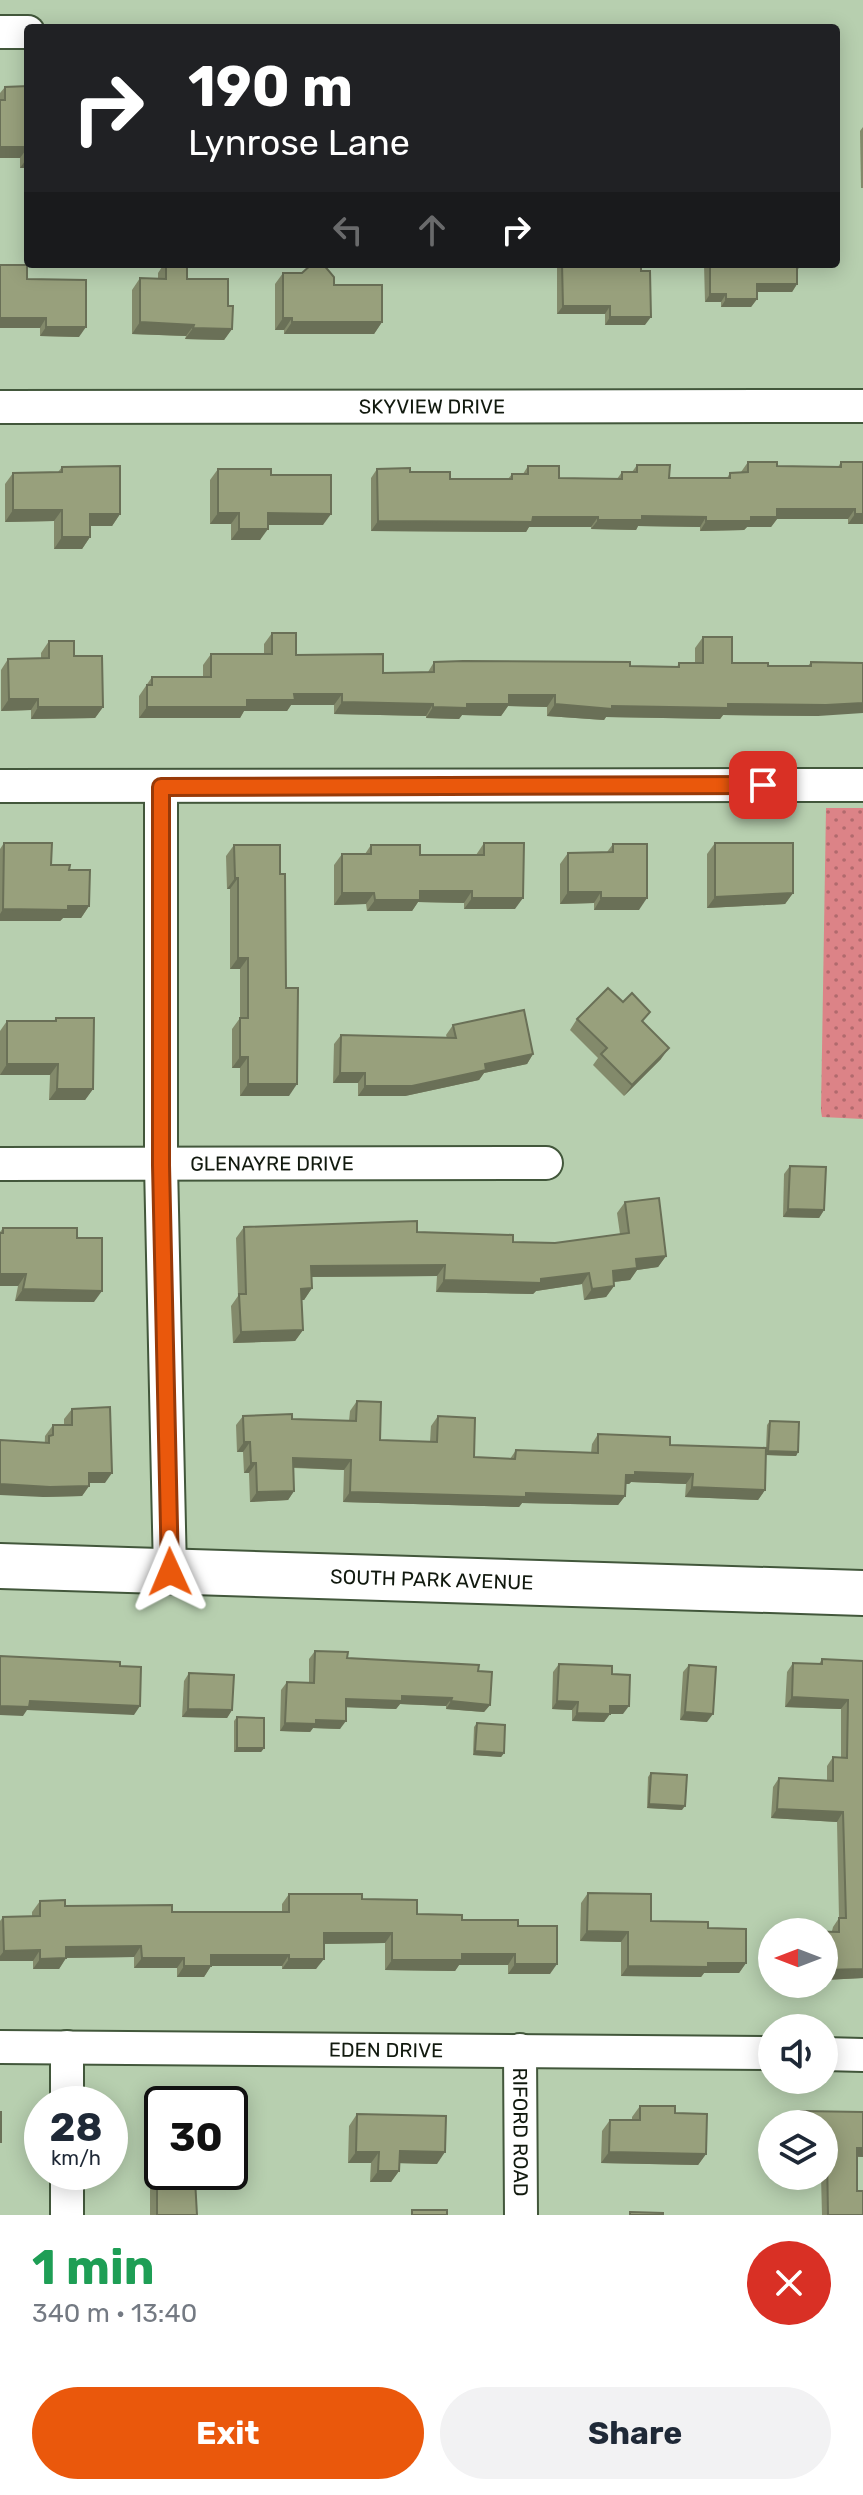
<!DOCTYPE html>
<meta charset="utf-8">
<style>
:root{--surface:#fff;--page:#f2f2f3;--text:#1f2937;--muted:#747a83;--accent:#ea580c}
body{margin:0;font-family:Rubik,sans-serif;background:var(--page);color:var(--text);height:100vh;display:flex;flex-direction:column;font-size:30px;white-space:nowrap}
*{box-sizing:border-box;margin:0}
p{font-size:26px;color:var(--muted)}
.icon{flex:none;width:44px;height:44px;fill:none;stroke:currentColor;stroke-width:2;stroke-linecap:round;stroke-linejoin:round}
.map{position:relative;height:2215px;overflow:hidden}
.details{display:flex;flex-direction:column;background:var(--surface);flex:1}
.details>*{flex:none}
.banner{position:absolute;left:24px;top:24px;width:816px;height:244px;border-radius:8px;box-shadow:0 4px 20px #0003;background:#202124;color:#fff;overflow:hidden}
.needle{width:52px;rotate:270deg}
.tools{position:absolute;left:758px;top:1918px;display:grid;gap:16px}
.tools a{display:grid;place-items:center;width:80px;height:80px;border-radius:50%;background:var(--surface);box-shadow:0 4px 20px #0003;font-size:40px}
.speed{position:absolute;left:24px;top:2086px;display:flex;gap:16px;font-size:40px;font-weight:700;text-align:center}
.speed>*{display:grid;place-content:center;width:104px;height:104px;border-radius:50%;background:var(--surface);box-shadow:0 4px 20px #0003;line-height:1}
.speed small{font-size:20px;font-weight:400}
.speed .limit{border:4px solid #111;border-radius:12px;background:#fff;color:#111}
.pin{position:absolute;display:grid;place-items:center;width:68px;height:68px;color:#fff;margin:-34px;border-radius:16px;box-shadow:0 4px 12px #0006}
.me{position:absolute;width:88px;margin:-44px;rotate:359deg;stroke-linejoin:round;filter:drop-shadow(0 0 6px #0008)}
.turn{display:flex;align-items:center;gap:28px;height:168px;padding:0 32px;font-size:36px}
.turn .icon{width:104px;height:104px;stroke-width:2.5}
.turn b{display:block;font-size:56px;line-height:68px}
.lanes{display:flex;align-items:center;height:76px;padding:0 32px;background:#0003;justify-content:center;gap:40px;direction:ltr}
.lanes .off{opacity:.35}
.round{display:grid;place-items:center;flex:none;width:84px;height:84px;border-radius:42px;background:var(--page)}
.headline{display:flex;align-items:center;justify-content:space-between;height:136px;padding:0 32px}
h1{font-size:48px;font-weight:700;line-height:60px;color:#1e9e55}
.button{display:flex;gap:16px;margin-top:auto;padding:16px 32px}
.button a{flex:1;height:92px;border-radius:48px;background:var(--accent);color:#fff;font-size:32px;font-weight:700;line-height:92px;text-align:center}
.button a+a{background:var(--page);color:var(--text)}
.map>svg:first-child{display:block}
.grass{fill:url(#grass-dots)}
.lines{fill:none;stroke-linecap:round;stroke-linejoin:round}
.minor-casing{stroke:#42573b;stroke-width:36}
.secondary-casing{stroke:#42573b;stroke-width:48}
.minor{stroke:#fff;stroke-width:32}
.secondary{stroke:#fff;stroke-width:44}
.wall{fill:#838a6b}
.shaded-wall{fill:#6a7057}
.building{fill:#98a07c;stroke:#6a7057;stroke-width:2}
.route-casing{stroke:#983908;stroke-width:20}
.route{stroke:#ea580c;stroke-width:14}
.labels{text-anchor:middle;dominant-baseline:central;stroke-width:7;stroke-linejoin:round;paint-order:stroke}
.street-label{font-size:20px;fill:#11190e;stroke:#dfecdb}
</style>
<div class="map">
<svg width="863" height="2215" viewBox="0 0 863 2215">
<defs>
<pattern id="grass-dots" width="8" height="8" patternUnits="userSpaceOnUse" patternTransform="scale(2)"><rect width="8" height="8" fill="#dc8387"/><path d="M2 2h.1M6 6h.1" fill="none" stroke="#b16a6d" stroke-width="1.8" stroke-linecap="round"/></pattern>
</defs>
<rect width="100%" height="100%" fill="#b7cfaf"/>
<path class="grass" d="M826 808H863V1119L822 1117 821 1111Z"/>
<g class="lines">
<g class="minor-casing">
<g id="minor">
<path d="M0 32H28"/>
<path id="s1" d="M0 407 863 406"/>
<path d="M0 786 863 785"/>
<path d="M161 787V1165L170 1572"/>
<path id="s2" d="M0 1164 546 1163"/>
<path id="s3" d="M0 2047 772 2053"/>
<path d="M67 2047V2104"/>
<path id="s4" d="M520 2050 521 2215"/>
<path d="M824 2054 863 2055"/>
<path d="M67 2172V2215"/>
</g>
</g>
<g class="secondary-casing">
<g id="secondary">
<path id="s5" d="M0 1566 863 1593"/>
</g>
</g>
<use href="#minor" class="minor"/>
<use href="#secondary" class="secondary"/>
</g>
<g class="wall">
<path d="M28 86V168H20V158H0V93L5 87Z"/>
<path d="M863 127V188H861L860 131Z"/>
<path d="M164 264H187V279L228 306 232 329 224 340 185 339 186 336 132 334V290L140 278H158V273Z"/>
<path d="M557 264H641L645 325H605V314H557Z"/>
<path d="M704 264H801V266L797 270V284L792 292H757V299L751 307H721V302H705Z"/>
<path d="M283 273 334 285 382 322 374 334H284V330H275V284Z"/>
<path d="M27 279 79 337 40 336V328Z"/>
<path d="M748 462 777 466 838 467 841 462 863 524H848V519H777L771 527H747L744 530 700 531V527L638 526 636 530 591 529V527H529L526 532 371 531V478L377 469 410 472 450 479H508L512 474H523L528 466 559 478 617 479 622 472H632L637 465 669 478H727L730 473 741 472Z"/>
<path d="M62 467 120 514 112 526H90V537L82 549H54V521L5 522V484L13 473 58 472Z"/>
<path d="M218 469 271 475 323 525H268L260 540H231V524H210V480Z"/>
<path d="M272 633 296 655 383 673 428 672 434 662 677 667 679 663H695V648L703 637 732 663 768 666H808L811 662 818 716 723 715 720 719 606 717 604 720 547 716V707L508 706 501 716 462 715 459 719 426 718V716L334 714V705H291L287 711H244L240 718H139V696L152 677H203V665L211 654H264V644Z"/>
<path d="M49 641 74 656 103 707 95 718 31 719V710L1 711V670L8 659 41 658V653Z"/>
<path d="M4 843 51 865 69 870 89 906 81 918H63L60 921H0V849Z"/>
<path d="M484 843 515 909H464V903L418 902 412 911H367L366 904 334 905V865L342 854H365L371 845 420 855H476Z"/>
<path d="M715 843 793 893 785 904 707 908V854Z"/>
<path d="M613 844 639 910H594V903L560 904V864L568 853 607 852Z"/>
<path d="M234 845 280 874 286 988 289 1096H240V1068H232V1029L240 1018V969H230V889H227L226 856Z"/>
<path d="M56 1018 93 1089 85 1100H49L50 1075H0V1031L7 1021H54Z"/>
<path d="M577 1019 643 1022 661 1059 624 1096 593 1065 598 1058 570 1030Z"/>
<path d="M453 1025 533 1054 527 1064 484 1073 479 1080 405 1096H358V1083H333L334 1044 341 1035 447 1038 446 1035Z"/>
<path d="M790 1166 824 1210 819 1218 783 1217 784 1174Z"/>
<path d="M625 1202 666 1256 658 1267 637 1270 630 1280 614 1282V1286L606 1297 584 1300 582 1284 536 1291 533 1294 436 1292 437 1276 312 1277V1288L304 1300H301L303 1330 295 1341 233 1343 231 1306 238 1296 236 1238 244 1227 417 1232 513 1242 555 1243 620 1234 617 1213Z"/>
<path d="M3 1228 77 1238 94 1302 15 1301 18 1286H0V1232Z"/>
<path d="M357 1401 380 1440 430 1442 431 1426 438 1416 474 1457 510 1459 516 1450 591 1453 592 1444 598 1434 670 1445 766 1448 767 1425 770 1421 798 1452 796 1456 766 1455 765 1490 758 1500 685 1497 686 1484 631 1482 629 1484H626L625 1496 618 1505 522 1503 519 1507 343 1502 344 1470 294 1468V1491L288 1500 250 1502 249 1473H244L243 1452H237L236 1425 243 1416 292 1419 349 1421 350 1411Z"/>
<path d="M72 1409 105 1483H89V1486L82 1496 43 1497 45 1436 53 1425H64V1419Z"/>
<path d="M315 1651 347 1658 478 1671 490 1705 484 1712 446 1709V1706L400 1704 396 1709 346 1707 340 1729 313 1728 310 1732 280 1731 281 1690 287 1682 309 1683V1659Z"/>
<path d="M822 1659 863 1661V1978L824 1980V1932H795L796 1931H832L833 1927 839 1918 837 1822 771 1818 773 1787 779 1778 827 1780V1766L833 1757H841V1709L785 1707 787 1672 793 1663 819 1664Z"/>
<path d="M559 1664 612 1674 623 1714H610L604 1722 572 1721V1710L552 1709 553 1672Z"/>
<path d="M689 1665 707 1722 680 1720 683 1672Z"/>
<path d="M189 1673 232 1710 227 1718 182 1717 184 1681Z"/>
<path d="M237 1717 264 1748 261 1752H234V1721Z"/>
<path d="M477 1723 504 1753 501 1757 473 1755 474 1727Z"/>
<path d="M651 1773 682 1810 647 1808 648 1777Z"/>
<path d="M588 1893 651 1921 708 1928 746 1963 739 1973H704L701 1977 621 1976V1942L580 1941 581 1903Z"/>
<path d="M289 1894 362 1899 417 1914 518 1926 550 1974H508V1965H459L455 1971 385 1970V1943L324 1944 316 1969H282V1966H211L204 1977H177V1968H134V1957L66 1958 59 1969H33V1961H0V1921L3 1917 32 1916V1912L40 1901 65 1906 172 1912H282V1904Z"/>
<path d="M640 2106 675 2113 706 2154 698 2165 601 2163 602 2131 610 2120H632V2117Z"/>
<path d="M801 2111 863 2112V2157H857V2191H863V2215H822L821 2176H824V2124H795V2120Z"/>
<path d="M157 2114 197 2188H195L197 2215H150V2123Z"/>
<path d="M357 2114 437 2164 400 2163 399 2171 391 2182H370L371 2163H348L349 2126Z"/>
</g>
<g class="shaded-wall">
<path d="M0 147H28L20 158H0Z"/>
<path d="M28 157V168H20Z"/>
<path d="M757 284H797L792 292H751Z"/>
<path d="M710 294H726L721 302H705Z"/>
<path d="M726 299H757L751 307H721Z"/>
<path d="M563 306H610L605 314H557Z"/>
<path d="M610 317H651L645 325H605Z"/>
<path d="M0 318H46L40 328H0Z"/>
<path d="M283 318H292L284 330H275Z"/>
<path d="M140 322 194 325 186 336 132 334Z"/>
<path d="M292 322H382L374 334H284Z"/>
<path d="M46 327H86L79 337 40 336Z"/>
<path d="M193 328 232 329 224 340 185 339Z"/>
<path d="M777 509H855L848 519H777L771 527H747L744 530 700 531 706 521 751 517Z"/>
<path d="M13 510H62L54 521 5 522Z"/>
<path d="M218 513H239L231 524H210Z"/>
<path d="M268 513 331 514 323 525H260Z"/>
<path d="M90 514H120L112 526H82Z"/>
<path d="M855 514H863V524H848Z"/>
<path d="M642 516 706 517 700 527 638 526 636 530 591 529 598 520Z"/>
<path d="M533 517H598L591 527H529L526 532 371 531 378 521Z"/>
<path d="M239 529H268L260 540H231Z"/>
<path d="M62 537H90L82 549H54Z"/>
<path d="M294 694H342L334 705H291L287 711H244L240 718H139L147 707 247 700Z"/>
<path d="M509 695H555L547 707 508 706 501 716 462 715 459 719 426 718 433 707 467 704Z"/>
<path d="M9 699H38L31 710 1 711Z"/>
<path d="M342 702 433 704 426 716 334 714Z"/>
<path d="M863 703V713L818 716 723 715 720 719 606 717 604 720 547 716 555 704 612 706Z"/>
<path d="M38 707H103L95 718 31 719Z"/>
<path d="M235 878H238L230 889H227Z"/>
<path d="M420 891H472L464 903 418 902 412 911H367L375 900Z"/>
<path d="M568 892H601L594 903 560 904Z"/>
<path d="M342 893H374L366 904 334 905Z"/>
<path d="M793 893 785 904 707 908 715 897Z"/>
<path d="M472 898H523L515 909H464Z"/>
<path d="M601 898H647L639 910H594Z"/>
<path d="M68 906H89L81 918H63L60 921H0V914L3 909Z"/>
<path d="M238 958H248L240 969H230Z"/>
<path d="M669 1048 661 1059 624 1096 632 1085Z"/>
<path d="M533 1054 527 1064 484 1073 479 1080 405 1096H358L365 1086 485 1064Z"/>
<path d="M240 1057H248L240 1068H232Z"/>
<path d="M7 1064H58L50 1075H0Z"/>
<path d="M340 1073H365L358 1083H333Z"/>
<path d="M248 1084H297L289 1096H240Z"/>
<path d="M57 1089H93L85 1100H49Z"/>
<path d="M788 1209 824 1210 819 1218 783 1217Z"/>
<path d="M666 1256 658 1267 637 1270 630 1280 605 1283 613 1271 636 1259Z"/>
<path d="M445 1265 437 1276 303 1277 311 1266Z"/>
<path d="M589 1273 582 1284 536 1291 533 1294 436 1292 444 1280 541 1279Z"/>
<path d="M0 1274H26L18 1286H0Z"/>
<path d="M614 1286 606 1297 584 1300 592 1289Z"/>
<path d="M312 1288 304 1300H293L301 1289Z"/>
<path d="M23 1289 102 1291 94 1302 15 1301Z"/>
<path d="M303 1330 295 1341 233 1343 241 1332Z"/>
<path d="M244 1442H250L243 1452H237Z"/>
<path d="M768 1451 798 1452 796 1456 766 1455Z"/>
<path d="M293 1458 351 1460 344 1470 286 1467Z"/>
<path d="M251 1463H256L249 1473H244Z"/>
<path d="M635 1472 693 1474 686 1484 631 1482 629 1484H619L626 1475Z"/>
<path d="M89 1473H112L105 1483H81Z"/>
<path d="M0 1484 89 1486 82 1496 43 1497 0 1495Z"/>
<path d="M692 1487 765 1490 758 1500 685 1497Z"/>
<path d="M294 1491 288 1500 250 1502 257 1492Z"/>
<path d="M350 1492 526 1493 625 1496 618 1505 522 1503 519 1507 343 1502Z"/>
<path d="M402 1696 452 1698 446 1706 400 1704 396 1709 341 1707 346 1699Z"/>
<path d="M792 1697 848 1700 841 1709 785 1707Z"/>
<path d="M30 1701 140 1706 134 1715 27 1710 23 1716 0 1715V1706Z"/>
<path d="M451 1701 490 1705 484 1712 446 1709Z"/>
<path d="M557 1701 578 1702 572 1710 552 1709Z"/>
<path d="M610 1706H629L623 1714H605Z"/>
<path d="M188 1709 232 1710 227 1718 182 1717Z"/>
<path d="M685 1712 713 1714 707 1722 680 1720Z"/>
<path d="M577 1713 610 1714 604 1722 572 1721Z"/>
<path d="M316 1720 346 1721 340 1729 313 1728 310 1732 280 1731 285 1723Z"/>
<path d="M237 1748H264L261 1752H234Z"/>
<path d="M475 1751 504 1753 501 1757 473 1755Z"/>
<path d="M649 1804 685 1806 682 1810 647 1808Z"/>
<path d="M777 1809 843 1812 837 1822 771 1818Z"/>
<path d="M587 1931 628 1932 621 1942 580 1941Z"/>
<path d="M324 1933H392L385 1943 316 1944Z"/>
<path d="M141 1946 134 1957 59 1958 66 1947Z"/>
<path d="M40 1950 33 1961H0V1956L4 1951Z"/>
<path d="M462 1954H515L508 1965H459L455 1971 385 1970 392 1960Z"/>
<path d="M211 1955H289L282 1966H204Z"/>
<path d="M66 1958 59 1969H33L40 1959Z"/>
<path d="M142 1958H184L177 1968H134Z"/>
<path d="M289 1959H324L316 1969H282Z"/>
<path d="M708 1963H746L739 1973H704L701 1977 621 1976 628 1966Z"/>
<path d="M515 1964H557L550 1974H508Z"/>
<path d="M184 1966H211L204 1977H177Z"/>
<path d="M863 1969V1978L824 1980V1970Z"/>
<path d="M857 2148H863V2157L851 2156Z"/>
<path d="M400 2151 445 2152 437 2164 392 2163Z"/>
<path d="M356 2152H379L371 2163H348Z"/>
<path d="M609 2152 706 2154 698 2165 601 2163Z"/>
<path d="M378 2171H399L391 2182H370Z"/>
<path d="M195 2179H204L197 2188H188Z"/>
</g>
<g class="building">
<path d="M28 86V147H0V100H5V87Z"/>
<path d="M166 264H187V279H228V306H233L232 329 193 328 194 325 140 322V278L166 279Z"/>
<path d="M312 264H323L334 277V285H382V322H292V318H283V273H302Z"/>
<path d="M562 264H641V271H650L651 317H610V306H563Z"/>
<path d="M710 264H801V266H797V284H757V299H726V294H710Z"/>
<path d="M0 265H27V279L86 280V327H46V318H0Z"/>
<path d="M748 462H777V466L841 467V462H863V514H855V509H777V517H751V521H706V517L642 516V520H598V517H533L532 522 378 521 377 469 410 468V472H450V479H512V474H528V466H559V478L622 479V472H637V465H670L669 478H730V473L748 472Z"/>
<path d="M120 466V514H90V537H62V510H13V473L62 472V467Z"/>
<path d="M218 469H271V475H331V514L268 513V529H239V513H218Z"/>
<path d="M272 633H296V655L383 654V673L434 672V662L463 661 630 662V666L679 667V663H703V637H732V663H768V666H811V662L863 663V703L826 705 728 704V708L612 706V709L555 704V695H509V704H467V708L433 707V704L342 702V694H294L295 700H247V707H147V685H152V677H211V654H272Z"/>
<path d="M49 641H74V656H102L103 707H38V699H9L8 659 49 658Z"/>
<path d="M4 843H52L51 865H70L69 870H90L89 906H68V910L3 909Z"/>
<path d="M484 843H524L523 898H472V891H420V900H375L374 893H342V854H371V845H420V855H484Z"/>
<path d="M715 843H793V893L715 897Z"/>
<path d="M613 844H647V898H601V892H568V853L613 852Z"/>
<path d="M234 845H280V874H285L286 988H298L297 1084H248V1057H240V1018H248V958H238V878H235Z"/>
<path d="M608 988 623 1002 632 993 650 1012 642 1021 669 1048 632 1085 601 1054 607 1048 577 1019Z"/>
<path d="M524 1010 533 1054 485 1064 486 1070 412 1086H365V1073H340L341 1035 456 1038 453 1025Z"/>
<path d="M56 1018H94L93 1089H57L58 1064H7V1021H56Z"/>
<path d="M790 1166 826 1167 824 1210 788 1209Z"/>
<path d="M659 1198 666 1256 636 1259 637 1268 613 1271 614 1286 592 1289 589 1273 541 1279V1283L444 1280 445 1265 311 1266 312 1288 301 1289 303 1330 241 1332 239 1294H246L244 1227 417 1221V1232L513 1235V1242L555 1243 629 1233 625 1202Z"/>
<path d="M3 1228H77V1238H102V1291L23 1289 26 1274H0V1233H3Z"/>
<path d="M357 1401 381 1402 380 1440 437 1442 438 1416 475 1418 474 1457 515 1459 516 1450 598 1453V1434L670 1437V1445L766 1448 765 1490 692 1487 693 1474 635 1472V1475H626L625 1496 526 1493V1497L350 1492 351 1460 293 1458 294 1491 257 1492 256 1463H251L250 1442H244L243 1416 292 1414V1419L356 1421Z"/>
<path d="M110 1407 112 1473H89V1486L50 1487 0 1484V1440L49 1443V1436L53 1435V1425H72V1409Z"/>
<path d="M770 1421 799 1422 798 1452 768 1451Z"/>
<path d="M315 1651 348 1652 347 1658 479 1665 478 1671 492 1672 490 1705 451 1701 452 1698 402 1696V1701L346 1699V1721L316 1720V1724L285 1723 287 1682 314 1683Z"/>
<path d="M0 1656 120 1662V1666L141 1667 140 1706 30 1701 29 1707 0 1706Z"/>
<path d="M822 1659 863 1661V1969L824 1970V1932H796V1931L839 1932V1918H846L843 1812 777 1809 779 1778 833 1781V1757L847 1758 848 1700 792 1697 793 1663 822 1664Z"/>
<path d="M559 1664 612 1666V1674L630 1675 629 1706H610V1714L577 1713 578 1702 557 1701Z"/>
<path d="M689 1665 716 1667 713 1714 685 1712Z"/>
<path d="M189 1673 234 1675 232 1710 188 1709Z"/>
<path d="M237 1717 264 1718V1748H237Z"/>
<path d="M477 1723 505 1725 504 1753 475 1751Z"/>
<path d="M651 1773 687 1775 685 1806 649 1804Z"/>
<path d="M588 1893 651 1894V1921L708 1922V1928L746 1929V1963H708V1967L628 1966V1932L587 1931Z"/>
<path d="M289 1894H362V1899L417 1900V1914L462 1915V1920H518V1926H557V1964H515V1954H462V1960H392V1933H324V1959H289V1955H211V1966H184V1958H142L141 1946 66 1947V1958L40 1959V1950L4 1951 3 1917 40 1916V1901L65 1900V1906L172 1905V1912H289Z"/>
<path d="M640 2106H675V2113L707 2114 706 2154 609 2152 610 2120H640Z"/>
<path d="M801 2111 863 2112V2148H857V2191H863V2215H828L827 2155H824V2124H801Z"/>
<rect x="0" y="2112" width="1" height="30"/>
<path d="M157 2114H162V2172H204V2179H195L197 2215H157Z"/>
<path d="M357 2114 446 2116 445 2152 400 2151 399 2171H378L379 2152H356Z"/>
<rect x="412" y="2210" width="35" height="5"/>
<path d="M630 2212 663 2213V2215H630Z"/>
</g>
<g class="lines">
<g class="route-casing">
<path id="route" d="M170 1572 161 1165V787L763 785"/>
</g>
<use href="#route" class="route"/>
</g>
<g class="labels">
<g class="street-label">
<text stroke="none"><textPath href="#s1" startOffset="432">SKYVIEW DRIVE</textPath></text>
<text stroke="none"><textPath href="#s2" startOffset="272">GLENAYRE DRIVE</textPath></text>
<text stroke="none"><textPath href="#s5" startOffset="432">SOUTH PARK AVENUE</textPath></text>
<text stroke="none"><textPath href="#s3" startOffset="386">EDEN DRIVE</textPath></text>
<text stroke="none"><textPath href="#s4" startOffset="82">RIFORD ROAD</textPath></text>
</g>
</g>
</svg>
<div class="tools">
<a><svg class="needle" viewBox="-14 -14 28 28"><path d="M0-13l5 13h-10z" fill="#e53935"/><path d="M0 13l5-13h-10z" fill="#747a83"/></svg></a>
<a><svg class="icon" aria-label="sound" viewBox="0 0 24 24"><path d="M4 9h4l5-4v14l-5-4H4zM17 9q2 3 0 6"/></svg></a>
<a><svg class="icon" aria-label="layers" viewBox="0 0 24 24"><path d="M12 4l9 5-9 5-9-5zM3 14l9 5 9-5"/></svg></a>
</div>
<div class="speed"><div>28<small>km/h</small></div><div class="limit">30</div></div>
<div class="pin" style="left:763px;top:785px;background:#d93025"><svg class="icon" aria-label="arrive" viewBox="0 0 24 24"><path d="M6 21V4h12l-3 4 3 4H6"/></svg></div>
<svg class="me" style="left:170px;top:1572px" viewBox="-20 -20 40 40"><path d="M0-17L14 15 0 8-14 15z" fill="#ea580c" stroke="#fff" stroke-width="4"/></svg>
<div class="banner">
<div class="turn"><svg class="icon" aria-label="right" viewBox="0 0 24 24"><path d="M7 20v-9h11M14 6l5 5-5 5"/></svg><div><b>190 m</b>Lynrose Lane</div></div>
<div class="lanes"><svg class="icon off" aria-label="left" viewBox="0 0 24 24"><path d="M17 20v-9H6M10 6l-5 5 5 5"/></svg><svg class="icon off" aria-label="ahead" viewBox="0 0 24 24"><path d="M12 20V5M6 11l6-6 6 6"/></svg><svg class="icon" aria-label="right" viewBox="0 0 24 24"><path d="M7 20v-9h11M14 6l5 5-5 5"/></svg></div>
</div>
</div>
<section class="details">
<div class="headline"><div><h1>1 min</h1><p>340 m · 13:40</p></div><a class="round" style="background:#d93025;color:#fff"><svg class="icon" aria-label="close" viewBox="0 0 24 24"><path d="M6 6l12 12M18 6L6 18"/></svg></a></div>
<div class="button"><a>Exit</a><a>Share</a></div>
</section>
